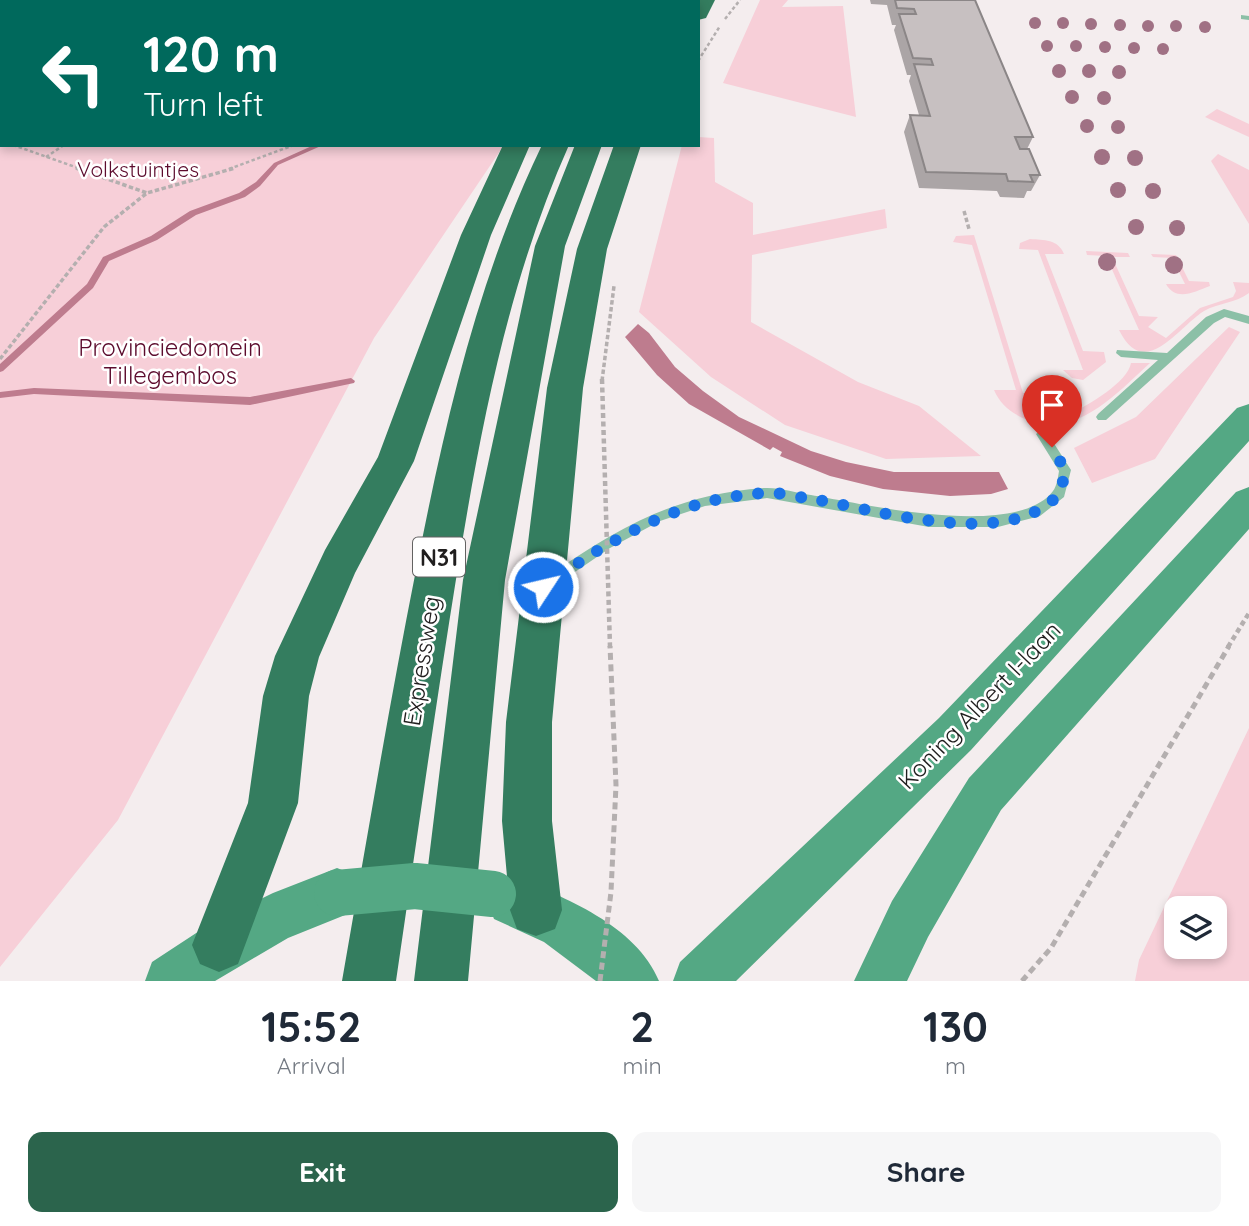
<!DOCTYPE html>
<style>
:root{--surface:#fff;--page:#f6f6f7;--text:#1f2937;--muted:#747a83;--accent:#2b644c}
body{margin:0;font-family:Quicksand,sans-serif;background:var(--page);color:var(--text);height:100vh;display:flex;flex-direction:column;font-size:26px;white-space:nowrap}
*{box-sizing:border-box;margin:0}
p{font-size:23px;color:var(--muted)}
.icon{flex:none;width:38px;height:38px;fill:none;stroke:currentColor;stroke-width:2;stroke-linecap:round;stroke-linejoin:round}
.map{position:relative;height:981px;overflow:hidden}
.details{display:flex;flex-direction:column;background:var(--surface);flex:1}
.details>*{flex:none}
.hud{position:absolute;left:0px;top:0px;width:700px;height:147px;box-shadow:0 4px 10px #0003;background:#00695c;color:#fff;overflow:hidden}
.tools{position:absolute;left:1164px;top:896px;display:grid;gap:14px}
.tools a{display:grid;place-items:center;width:63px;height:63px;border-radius:14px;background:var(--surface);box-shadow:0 4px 10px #0003;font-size:35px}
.pin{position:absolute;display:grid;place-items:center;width:60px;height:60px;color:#fff;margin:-72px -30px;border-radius:50% 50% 50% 0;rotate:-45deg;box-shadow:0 0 7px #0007}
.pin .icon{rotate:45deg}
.me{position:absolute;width:77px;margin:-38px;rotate:55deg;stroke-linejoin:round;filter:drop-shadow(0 0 5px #0008)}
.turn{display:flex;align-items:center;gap:24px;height:147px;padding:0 28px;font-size:32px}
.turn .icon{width:91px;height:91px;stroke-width:2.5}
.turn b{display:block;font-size:49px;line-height:60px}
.eta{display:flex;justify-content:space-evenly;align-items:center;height:119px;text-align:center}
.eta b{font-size:42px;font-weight:700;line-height:49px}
.cta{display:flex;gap:14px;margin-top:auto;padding:14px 28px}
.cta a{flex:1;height:80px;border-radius:14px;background:var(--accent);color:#fff;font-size:28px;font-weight:700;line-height:80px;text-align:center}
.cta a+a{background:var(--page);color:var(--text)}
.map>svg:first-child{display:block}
.green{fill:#f7cfd8;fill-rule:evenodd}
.water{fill:#be7c8e}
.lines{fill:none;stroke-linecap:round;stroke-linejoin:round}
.stream{fill:#be7c8e;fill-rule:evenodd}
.path-far3{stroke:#b4afaf;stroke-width:2.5;stroke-dasharray:3.5 2.5;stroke-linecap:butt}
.path-far2{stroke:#b4afaf;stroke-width:3.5;stroke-dasharray:4.5 2.5;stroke-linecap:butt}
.path-far1{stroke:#b4afaf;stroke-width:4.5;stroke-dasharray:5 3.5;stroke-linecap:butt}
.path{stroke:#b4afaf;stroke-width:5;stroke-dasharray:7 4.5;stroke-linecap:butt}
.lane{fill:#8cc0a7;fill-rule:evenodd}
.secondary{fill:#54a884;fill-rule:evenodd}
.highway{fill:#347d5f;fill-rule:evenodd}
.path-bridge-far2{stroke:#b4afaf;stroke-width:3.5;stroke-dasharray:4.5 2.5;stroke-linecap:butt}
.path-bridge-far1{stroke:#b4afaf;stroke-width:4.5;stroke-dasharray:5 3.5;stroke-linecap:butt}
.path-bridge{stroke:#b4afaf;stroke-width:5;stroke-dasharray:7 4.5;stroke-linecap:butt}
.secondary-bridge{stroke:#54a884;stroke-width:46}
.tree{fill:#a07184}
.wall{fill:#aba5a6}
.building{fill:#c7c0c1;stroke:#8b8687;stroke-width:2}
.route{stroke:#1a73e8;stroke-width:12;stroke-dasharray:0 21.6}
.labels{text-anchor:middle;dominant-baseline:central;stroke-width:5;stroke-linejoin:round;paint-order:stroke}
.far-park-label{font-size:21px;fill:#5c0b2d;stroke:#fff}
.shield{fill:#fff;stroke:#636262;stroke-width:2}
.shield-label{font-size:23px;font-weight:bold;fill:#201e1e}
.park-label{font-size:24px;fill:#5c0b2d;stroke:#fff}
.street-label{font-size:24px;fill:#201e1e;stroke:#fff}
</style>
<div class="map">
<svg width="1249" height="981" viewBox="0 0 1249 981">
<rect width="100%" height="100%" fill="#f4edee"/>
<g class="green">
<path d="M0 0H603L2 2V145H504L374 338 118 820 0 967Z"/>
<path d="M760 0H788L782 7 843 6 856 117 723 83Z"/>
<path d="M1217 109 1249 124V137L1205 117Z"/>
<path d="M698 137 714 138 715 182 753 203V235L885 209 887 228 752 255 751 322 858 382 919 406 981 456 886 459 785 425 711 377 639 312 682 145H698Z"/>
<path d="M1218 154 1249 170V224L1211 161Z"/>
<path d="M974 235 1023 393 1047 395 1034 405 1052 419 1065 409 1072 413C1088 405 1128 382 1131 363H1150C1117 393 1075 441 1025 419 1011 413 1000 404 994 390H1016L972 245 953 242 956 236Z"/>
<path d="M1030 239C1044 240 1058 239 1064 254H1045L1083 351 1104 352 1106 362 1083 380 1072 378 1063 370H1083L1038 250 1019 249 1020 243Z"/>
<path d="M1086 251 1128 253 1130 257H1112L1139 316 1158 317 1148 327 1166 338 1200 308 1233 297 1236 291 1233 282 1249 283V293C1236 303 1218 303 1204 311 1178 327 1145 382 1119 330H1139L1106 256 1087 255Z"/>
<path d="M1151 254 1176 255 1189 281 1209 282 1210 286C1194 292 1176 302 1166 284H1185L1172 258 1153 257Z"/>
<path d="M1229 327 1240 332 1155 459 1092 483 1074 448 1136 417Z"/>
<path d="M1249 728V981H1135L1139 960ZM1214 908V947H1176V908Z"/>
</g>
<path class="water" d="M638 324 649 333 675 367 703 391 739 417 811 451 846 462 894 472H999L1008 489 991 494 950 496 883 489 830 476 780 456 782 452 773 447 770 450 689 404 657 375 625 337Z"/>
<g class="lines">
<g class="stream">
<path d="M333 0H341L345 2H336Z"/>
<path d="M314 145H323L278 165 260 186 245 197 196 215 157 240 109 261 93 288 3 371 0 372V364L87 284 103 257 151 236 190 211 239 193 256 182 274 163Z"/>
<path d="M351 378 355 381 354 383 250 405 34 394 0 398V392L34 388 250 397Z"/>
</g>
<g class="path-far3">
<path d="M311 0 317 2"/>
<path d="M374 0 379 2"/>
<path d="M217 2 220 0"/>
<path d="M725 19 740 0"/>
<path d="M698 61 720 26"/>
<path d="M13 145 81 169"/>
<path d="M46 157 64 145"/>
<path d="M229 169 294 145"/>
</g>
<g class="path-far2">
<path d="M76 168 147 193"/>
<path d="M964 211 969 229"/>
<path d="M0 359 104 227 147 193 235 168"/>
</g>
<path class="path-far1" d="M1228 647 1249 613"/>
<path class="path" d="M1022 981 1051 948 1229 646"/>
<g class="lane">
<path d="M1241 15 1249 16V20L1241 19Z"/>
<path d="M1224 309 1249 316V324L1225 317 1214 323 1106 420H1098L1096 417 1098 414 1158 360 1121 357 1116 353 1117 350 1167 353 1206 317Z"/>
<path d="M1042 429 1046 431 1071 470 1064 497 1040 516 998 527H929L767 498 705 506 660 521 610 548 559 583 554 585 549 583 547 579 549 575C622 526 674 495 764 488 779 487 796 493 811 495 864 504 1016 540 1053 491 1057 486 1058 477 1059 471L1036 434Z"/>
</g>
<g class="secondary">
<path d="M1249 404V441L971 750 736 981H673L680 962 939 718 1237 408Z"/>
<path d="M1249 487V529L1001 810 928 937 907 981H854L892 901 969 778 1236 492Z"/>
<path d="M337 868 355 875 362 893 355 911 288 938 215 981H145L152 962 213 922 273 893Z"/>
<path d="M512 876C564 897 636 925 659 981H596L544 942 494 919 487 901 494 883Z"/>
</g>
<g class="highway">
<path d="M637 0H660L636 2Z"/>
<path d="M693 0H715L706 18 698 20V2Z"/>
<path d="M503 145H530L491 235 414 461 355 573 319 657 309 696 298 803 238 964 219 972 200 964 192 945 248 803 263 696 275 656 325 550 378 457 461 235Z"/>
<path d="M542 145H569C508 282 481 426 457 573 435 709 416 845 396 981H342C366 844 389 706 416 570 445 423 477 280 542 145Z"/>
<path d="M575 145H602L565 246 505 580 468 981H414L463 580 535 246Z"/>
<path d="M614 145H641L607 249 583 388 552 722V821L562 910 555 929 536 936 517 929 510 910 502 821 506 722 547 388 577 249Z"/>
</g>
<path class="path-bridge-far2" d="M602 381 614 286"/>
<path class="path-bridge-far1" d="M602 379 610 647"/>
<path class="path-bridge" d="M600 981 611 892 616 785 610 646"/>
<path class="secondary-bridge" d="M337 893 415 886 493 894"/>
</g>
<g class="tree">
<circle cx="1035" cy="23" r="6"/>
<circle cx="1063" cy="23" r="6"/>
<circle cx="1091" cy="24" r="6"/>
<circle cx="1120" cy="25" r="6"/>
<circle cx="1148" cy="26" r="6"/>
<circle cx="1176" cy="26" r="6"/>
<circle cx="1205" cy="27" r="6"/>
<circle cx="1047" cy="46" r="6"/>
<circle cx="1076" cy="46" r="6"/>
<circle cx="1105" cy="47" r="6"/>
<circle cx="1134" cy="48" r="6"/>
<circle cx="1163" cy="49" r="6"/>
<circle cx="1059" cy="71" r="7"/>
<circle cx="1089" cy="71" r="7"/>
<circle cx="1119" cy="72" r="7"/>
<circle cx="1072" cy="97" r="7"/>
<circle cx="1104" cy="98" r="7"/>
<circle cx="1087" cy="126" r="7"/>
<circle cx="1118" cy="127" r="7"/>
<circle cx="1102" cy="157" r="8"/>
<circle cx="1135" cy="158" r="8"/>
<circle cx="1118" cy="190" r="8"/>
<circle cx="1153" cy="191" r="8"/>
<circle cx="1136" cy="227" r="8"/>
<circle cx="1177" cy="228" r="8"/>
<circle cx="1107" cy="262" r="9"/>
<circle cx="1174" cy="265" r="9"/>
</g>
<path class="wall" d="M870 0H975L1033 137 1027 149 1040 175 1031 191H1027L1024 198 1000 197 997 191 919 188 904 132 910 115H919L909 81 911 75H907L894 30 896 25H892L887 5 871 4Z"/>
<path class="building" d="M895 0H975L1033 137H1015L1020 149H1029L1040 175H1030L1033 182 1008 181 1006 174 926 172 910 115 930 116 914 64 933 65 931 59 913 58 899 14H916L914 9 897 8Z"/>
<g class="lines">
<path class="route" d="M543 587C611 539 679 498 764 493 778 492 793 496 806 498 872 508 1006 552 1058 495 1063 489 1063 477 1065 470L1052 447"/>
</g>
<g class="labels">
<g class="far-park-label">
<text x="138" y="169">Volkstuintjes</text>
</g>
<rect class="shield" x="413" y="537.5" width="52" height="39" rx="5"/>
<g class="shield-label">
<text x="439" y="557">N31</text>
</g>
<g class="park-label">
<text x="170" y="347">Provinciedomein<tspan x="170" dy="28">Tillegembos</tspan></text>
</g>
<g class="street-label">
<text transform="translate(421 661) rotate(-81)">Expressweg</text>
<text transform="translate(979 705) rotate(-46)">Koning Albert I-laan</text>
</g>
</g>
</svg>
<div class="tools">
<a><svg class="icon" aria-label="layers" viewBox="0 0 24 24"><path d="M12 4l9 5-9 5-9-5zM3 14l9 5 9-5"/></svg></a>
</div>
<div class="pin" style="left:1052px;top:447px;background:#d93025"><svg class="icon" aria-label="arrive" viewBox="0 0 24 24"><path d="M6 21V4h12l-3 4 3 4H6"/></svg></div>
<svg class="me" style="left:543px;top:587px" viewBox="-20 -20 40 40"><circle r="17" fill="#1a73e8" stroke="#fff" stroke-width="3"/><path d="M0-11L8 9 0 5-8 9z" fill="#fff"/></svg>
<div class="hud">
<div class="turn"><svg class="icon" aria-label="left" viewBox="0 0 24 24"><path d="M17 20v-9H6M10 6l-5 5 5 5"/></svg><div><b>120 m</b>Turn left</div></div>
</div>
</div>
<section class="details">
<div class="eta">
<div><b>15:52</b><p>Arrival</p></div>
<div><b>2</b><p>min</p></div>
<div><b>130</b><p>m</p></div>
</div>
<div class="cta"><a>Exit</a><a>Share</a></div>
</section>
